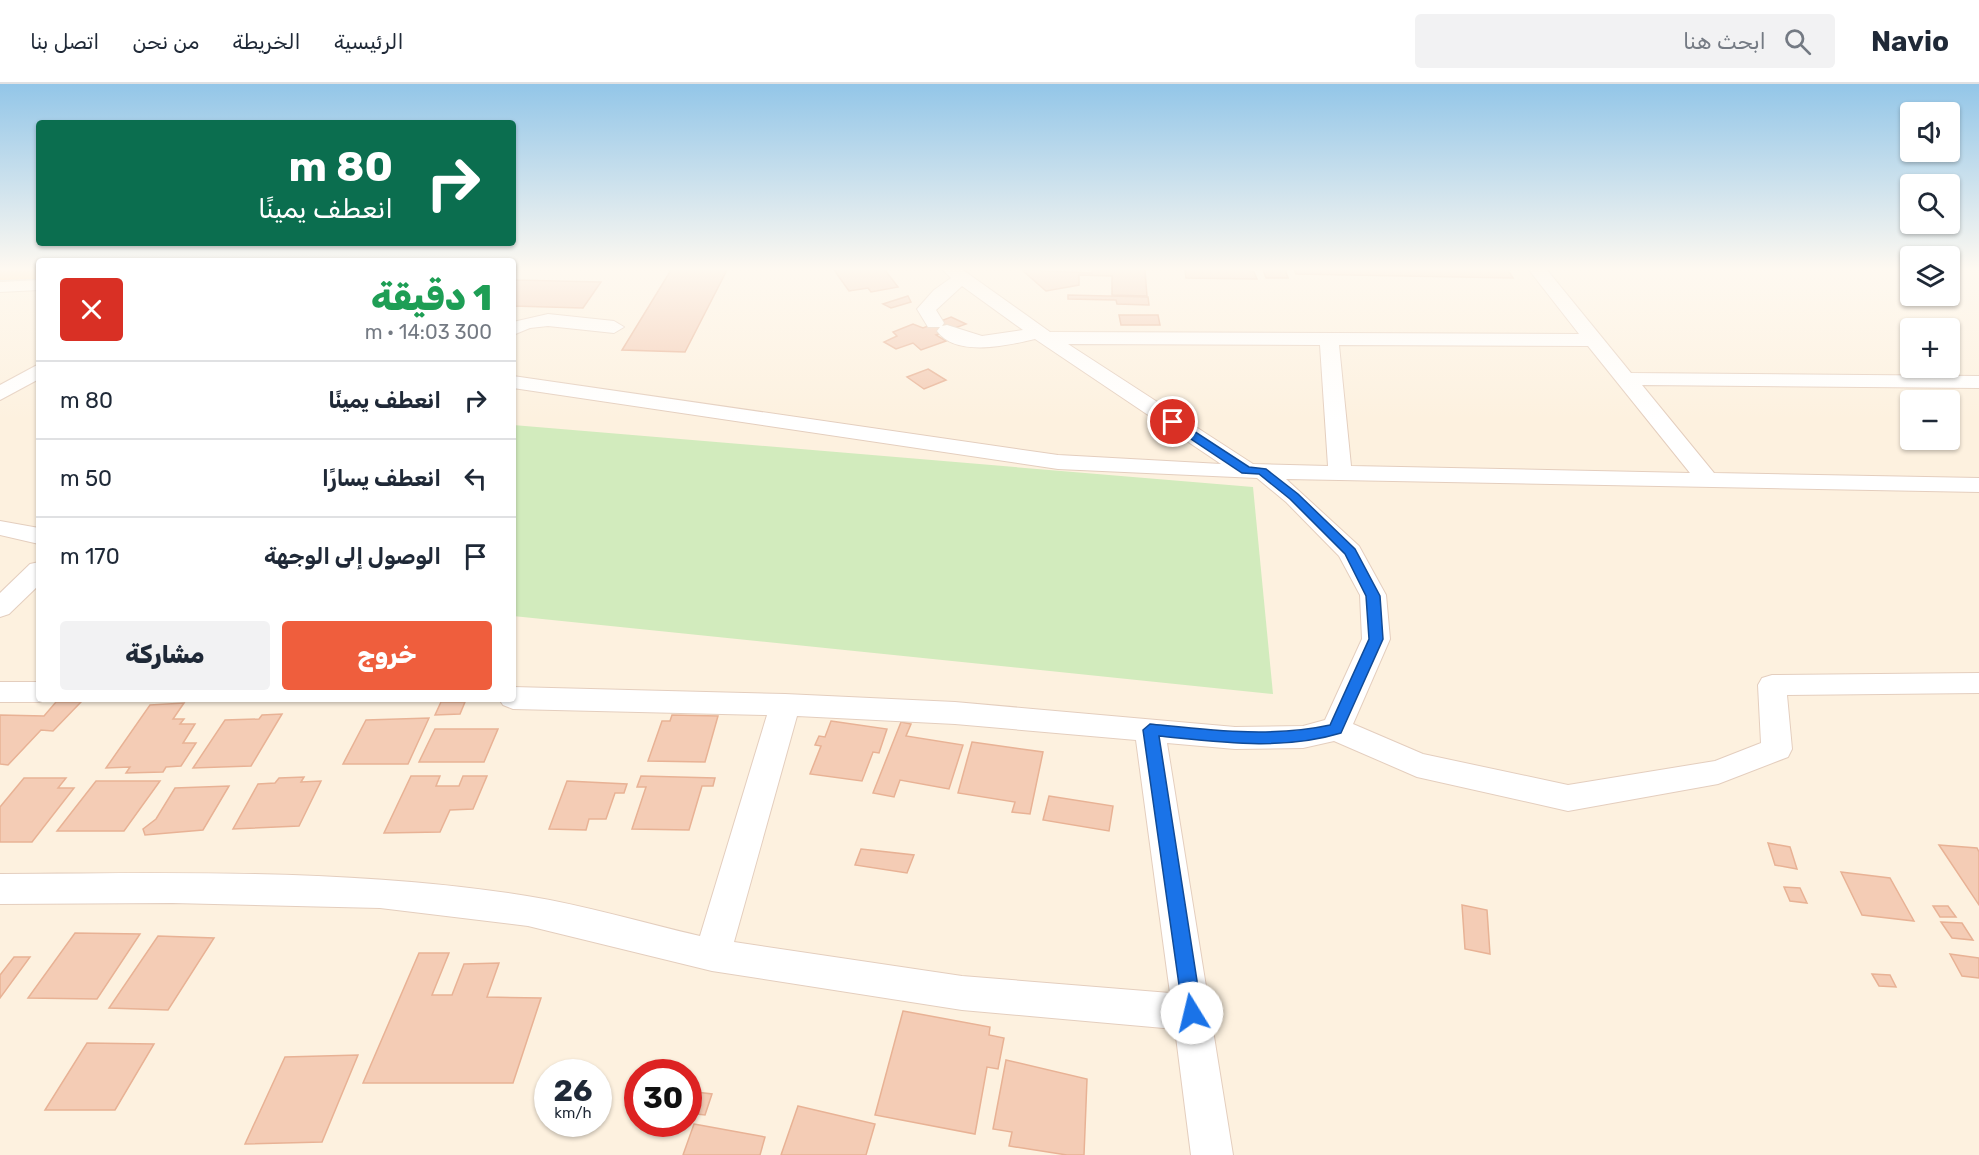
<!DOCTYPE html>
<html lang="ar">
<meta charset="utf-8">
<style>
:root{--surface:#fff;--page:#f2f2f3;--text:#1f2937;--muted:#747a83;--line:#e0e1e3;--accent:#ef5e3d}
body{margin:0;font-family:Rubik,"Noto Sans Arabic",sans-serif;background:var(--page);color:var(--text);direction:rtl;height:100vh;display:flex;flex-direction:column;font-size:22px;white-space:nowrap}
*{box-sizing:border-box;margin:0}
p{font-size:20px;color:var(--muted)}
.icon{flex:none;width:33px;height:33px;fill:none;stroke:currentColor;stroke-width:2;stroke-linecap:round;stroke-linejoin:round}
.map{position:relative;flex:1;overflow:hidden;direction:ltr}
.sheet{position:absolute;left:36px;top:174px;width:480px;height:444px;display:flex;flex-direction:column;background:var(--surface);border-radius:6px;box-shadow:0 2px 4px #0004;direction:rtl}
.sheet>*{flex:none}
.hud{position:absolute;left:36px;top:36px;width:480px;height:126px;border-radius:6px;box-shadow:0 2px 4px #0004;direction:rtl;background:#0b6e4f;color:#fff;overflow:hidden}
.buttons{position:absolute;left:1900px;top:18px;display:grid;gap:12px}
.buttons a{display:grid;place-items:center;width:60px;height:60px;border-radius:6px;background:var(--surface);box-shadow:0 2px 4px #0004;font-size:30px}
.speed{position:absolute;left:534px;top:975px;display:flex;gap:12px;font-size:30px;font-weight:700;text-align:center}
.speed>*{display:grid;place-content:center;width:78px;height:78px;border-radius:50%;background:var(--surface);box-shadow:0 2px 4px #0004;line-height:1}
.speed small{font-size:15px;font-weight:400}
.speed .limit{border:9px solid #d22;background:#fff;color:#111}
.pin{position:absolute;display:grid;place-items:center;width:51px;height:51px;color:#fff;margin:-26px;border:3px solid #fff;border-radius:50%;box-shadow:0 2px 6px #0007}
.me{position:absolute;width:66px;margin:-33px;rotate:351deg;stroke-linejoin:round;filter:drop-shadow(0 0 4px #0008)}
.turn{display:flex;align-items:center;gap:21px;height:126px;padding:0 24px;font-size:27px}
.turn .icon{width:78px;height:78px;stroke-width:2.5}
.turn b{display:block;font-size:42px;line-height:51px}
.round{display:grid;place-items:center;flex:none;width:63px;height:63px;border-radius:6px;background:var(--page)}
.overview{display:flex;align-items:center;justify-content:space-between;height:102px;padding:0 24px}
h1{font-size:36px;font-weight:800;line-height:45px;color:#1e9e55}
.button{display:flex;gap:12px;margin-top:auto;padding:12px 24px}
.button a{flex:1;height:69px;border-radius:6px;background:var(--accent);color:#fff;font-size:24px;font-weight:800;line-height:69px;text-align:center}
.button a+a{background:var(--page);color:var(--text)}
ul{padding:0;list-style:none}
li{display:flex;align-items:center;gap:18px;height:78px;padding:0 24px;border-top:2px solid var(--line)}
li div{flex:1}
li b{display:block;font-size:22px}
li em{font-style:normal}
header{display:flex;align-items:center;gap:36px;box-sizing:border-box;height:84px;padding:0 30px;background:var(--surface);border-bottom:2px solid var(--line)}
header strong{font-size:28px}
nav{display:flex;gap:33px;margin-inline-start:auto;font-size:21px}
.search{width:420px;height:54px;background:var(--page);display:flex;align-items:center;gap:15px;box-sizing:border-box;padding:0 21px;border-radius:6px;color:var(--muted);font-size:22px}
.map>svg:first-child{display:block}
.green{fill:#d2ebbd}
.building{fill:#f4ccb5;stroke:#e8b295;stroke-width:1.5}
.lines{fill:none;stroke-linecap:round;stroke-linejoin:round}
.minor-casing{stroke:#e4cebe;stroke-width:2}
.major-casing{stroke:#ded6d3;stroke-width:2}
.minor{fill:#fff;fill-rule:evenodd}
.major{fill:#ffd495;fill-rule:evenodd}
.route{fill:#1a73e8;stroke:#114b97;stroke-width:1.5}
</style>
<header>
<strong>Navio</strong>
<div class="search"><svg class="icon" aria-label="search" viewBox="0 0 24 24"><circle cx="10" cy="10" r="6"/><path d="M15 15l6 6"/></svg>ابحث هنا</div>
<nav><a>الرئيسية</a><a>الخريطة</a><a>من نحن</a><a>اتصل بنا</a></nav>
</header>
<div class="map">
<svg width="1979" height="1071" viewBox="0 0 1979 1071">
<rect width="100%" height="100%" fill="#fdf1df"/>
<path class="green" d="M513 341 1253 403 1273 610 513 532Z"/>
<g class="building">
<path d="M671 186H727L685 268 622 266Z"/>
<path d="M834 186H885L898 203 871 208 868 204 849 207Z"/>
<path d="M1022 186 1092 189V186H1145L1147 212 1112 211V192L1079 191V201L1046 207Z"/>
<path d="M1185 186H1244L1254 188 1257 195 1186 194Z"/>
<path d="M1263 186H1285L1288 194H1266Z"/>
<path d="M1294 186H1508L1513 194 1296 190Z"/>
<path d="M513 196 601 198 583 224 513 222Z"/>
<path d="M1068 211 1148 213 1149 221 1117 220 1116 216 1068 215Z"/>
<path d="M908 212 911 218 891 224 883 220Z"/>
<path d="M1119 231H1158L1160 241H1121Z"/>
<path d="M951 233 966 240 936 251 946 257 921 266 913 259 896 265 884 258 897 252 893 248 913 240 923 244Z"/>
<path d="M928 285 946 296 924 305 907 293Z"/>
<path d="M56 618H81L53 647 41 646 8 681 0 680V631L44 632Z"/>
<path d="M441 618H465L460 630 435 631Z"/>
<path d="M184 619 173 635H184L180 640H195L183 659H196L181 682 166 683 163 688 126 689 130 683 106 684 150 621Z"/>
<path d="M282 630 251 682 193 684 225 636 259 635 262 631Z"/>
<path d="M672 631 718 632 705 678 648 677 662 637H670Z"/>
<path d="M429 634 408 680H343L366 636Z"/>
<path d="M831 637 887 645 879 669 873 668 862 697 810 690 821 662 815 661 819 652 825 653Z"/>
<path d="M901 638 911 640 906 652 963 661 949 705 900 696 894 713 873 709Z"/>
<path d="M435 645H498L484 678H419Z"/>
<path d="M972 658 1043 668 1030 730 1012 728 1015 718 958 709Z"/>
<path d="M411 692H440L436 702H459L463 692H487L473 725 450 726 440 748 384 749Z"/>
<path d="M641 692 715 694 713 702H702L689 746 632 745 646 703H637Z"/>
<path d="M304 693 301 698 321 697 299 742 233 745 258 700 275 699 279 694Z"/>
<path d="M24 694H66L58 704H74L32 758H0V723Z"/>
<path d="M96 697H160L124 747H57Z"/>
<path d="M567 697 627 700 624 709H615L606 735H589L586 746 549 745Z"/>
<path d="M229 702 203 746 145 751 143 745 156 735 175 704Z"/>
<path d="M1049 712 1113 722 1109 747 1043 736Z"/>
<path d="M1768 759 1790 763 1797 785 1775 781Z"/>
<path d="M1939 761 1977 764 1979 768V821Z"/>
<path d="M861 765 914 771 907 789 855 781Z"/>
<path d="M1841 788 1890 794 1914 837 1862 831Z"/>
<path d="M1784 803 1800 804 1807 819 1790 817Z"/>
<path d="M1462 821 1487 826 1490 870 1465 865Z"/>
<path d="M1933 822H1948L1956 833H1940Z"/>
<path d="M1941 838 1962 839 1973 856 1952 854Z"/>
<path d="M75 849 140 850 97 915 28 914Z"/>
<path d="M158 852 214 854 168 926 109 924Z"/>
<path d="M419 869H449L432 911H452L464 880 499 879 487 913 541 914 513 999H363Z"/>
<path d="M1950 870 1979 874V894L1962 892Z"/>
<path d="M14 873H30L0 914V891Z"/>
<path d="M1872 890 1890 891 1896 903 1879 902Z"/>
<path d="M903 927 990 943 989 951 1004 954 998 985 987 983 975 1050 875 1031Z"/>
<path d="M87 959 154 960 115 1026H45Z"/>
<path d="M358 971 322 1058 245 1060 285 973Z"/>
<path d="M1006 976 1087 995 1084 1071H1067L1009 1062 1012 1048 993 1045Z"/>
<path d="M688 1007 712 1010 705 1031 688 1029Z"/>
<path d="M798 1022 875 1040 866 1071H781Z"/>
<path d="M694 1040 765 1053 760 1071H683Z"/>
</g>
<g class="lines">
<g class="minor-casing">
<g id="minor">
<path d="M943 186H963L1050 248 1579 250 1529 186H1547L1631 289 1979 292V304L1642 301 1714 389 1979 394V408L1286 395 1359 462 1386 511 1390 555 1353 640 1423 670 1568 701 1715 677 1761 659 1758 601 1762 594 1772 591 1979 589V609L1787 611 1792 665 1788 673 1718 700 1568 727 1417 693 1334 657 1303 664 1235 665 1167 659 1233 1071H1191L1175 945 962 926 712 887 528 842 380 824 172 819 0 820V790C175 789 353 784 527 812 585 821 643 839 700 852L767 631 513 625 503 621 499 615H513V603L785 610 955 618 1235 643 1303 642 1325 636 1362 555 1360 511 1339 472 1286 418 1257 394 1058 385 513 304V292L1058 371 1221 380 1035 255C1010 261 956 274 937 247L940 243H928L917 225 934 206 951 194ZM962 202 1023 246 982 252 947 241 942 242 944 239 936 226ZM1068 260 1320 261 1328 382 1253 380ZM1339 261 1588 262 1690 389 1351 382ZM797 632 955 640 1136 656 1170 909 962 892 734 858Z"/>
<path d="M39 196V206L0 208V198Z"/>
<path d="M548 230 614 237 624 243 614 249 548 242 530 244 513 251V238Z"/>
<path d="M39 280V295L0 316V301Z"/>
<path d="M0 437 39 444V460L0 451Z"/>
<path d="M39 478V501L9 530 0 533V509L30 480Z"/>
<path d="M0 598H39V615H49L39 618H0Z"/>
</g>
</g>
<g class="major-casing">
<path id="major" d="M0 186H39V195L0 196Z"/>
</g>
<use href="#minor" class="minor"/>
<use href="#major" class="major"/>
</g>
<linearGradient id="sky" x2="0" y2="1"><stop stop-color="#93c6e8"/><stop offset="0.55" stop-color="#fef9f1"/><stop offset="1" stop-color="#fef9f1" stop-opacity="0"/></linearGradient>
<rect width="1979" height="336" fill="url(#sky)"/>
<path class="route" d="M1170 336H1177L1249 383 1266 385 1298 410 1355 465 1380 512 1383 555 1341 649C1282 667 1219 658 1159 652L1202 929 1199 935 1192 938 1186 935 1183 929 1143 646 1150 640C1210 646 1271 654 1330 641L1369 555 1366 512 1345 470 1290 415 1259 390 1242 389 1170 341Z"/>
</svg>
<div class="buttons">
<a><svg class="icon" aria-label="sound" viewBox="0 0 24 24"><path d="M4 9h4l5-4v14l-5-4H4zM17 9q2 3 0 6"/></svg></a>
<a><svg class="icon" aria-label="search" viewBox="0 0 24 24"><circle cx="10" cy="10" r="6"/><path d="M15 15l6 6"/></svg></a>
<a><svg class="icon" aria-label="layers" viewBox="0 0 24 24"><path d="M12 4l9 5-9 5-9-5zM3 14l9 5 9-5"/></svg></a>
<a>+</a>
<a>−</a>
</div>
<div class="speed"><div>26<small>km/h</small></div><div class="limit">30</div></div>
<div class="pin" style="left:1173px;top:338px;background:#d93025"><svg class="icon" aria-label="arrive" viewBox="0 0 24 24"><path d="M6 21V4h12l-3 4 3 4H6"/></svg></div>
<svg class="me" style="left:1192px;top:929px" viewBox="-20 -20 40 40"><circle r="19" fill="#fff"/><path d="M0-13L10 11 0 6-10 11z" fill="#1a73e8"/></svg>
<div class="hud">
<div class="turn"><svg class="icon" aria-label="right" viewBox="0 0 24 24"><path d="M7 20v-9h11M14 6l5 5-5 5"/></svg><div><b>80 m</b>انعطف يمينًا</div></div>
</div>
<section class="sheet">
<div class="overview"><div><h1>1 دقيقة</h1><p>300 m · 14:03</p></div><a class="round" style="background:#d93025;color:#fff"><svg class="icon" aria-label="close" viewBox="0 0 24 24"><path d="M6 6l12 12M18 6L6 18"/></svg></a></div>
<ul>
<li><svg class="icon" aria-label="right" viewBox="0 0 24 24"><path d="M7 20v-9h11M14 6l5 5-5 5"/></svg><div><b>انعطف يمينًا</b></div><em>80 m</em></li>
<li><svg class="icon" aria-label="left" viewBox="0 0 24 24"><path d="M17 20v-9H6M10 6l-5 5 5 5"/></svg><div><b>انعطف يسارًا</b></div><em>50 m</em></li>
<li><svg class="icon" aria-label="arrive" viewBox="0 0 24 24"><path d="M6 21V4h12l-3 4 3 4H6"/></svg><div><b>الوصول إلى الوجهة</b></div><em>170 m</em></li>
</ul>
<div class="button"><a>خروج</a><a>مشاركة</a></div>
</section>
</div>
